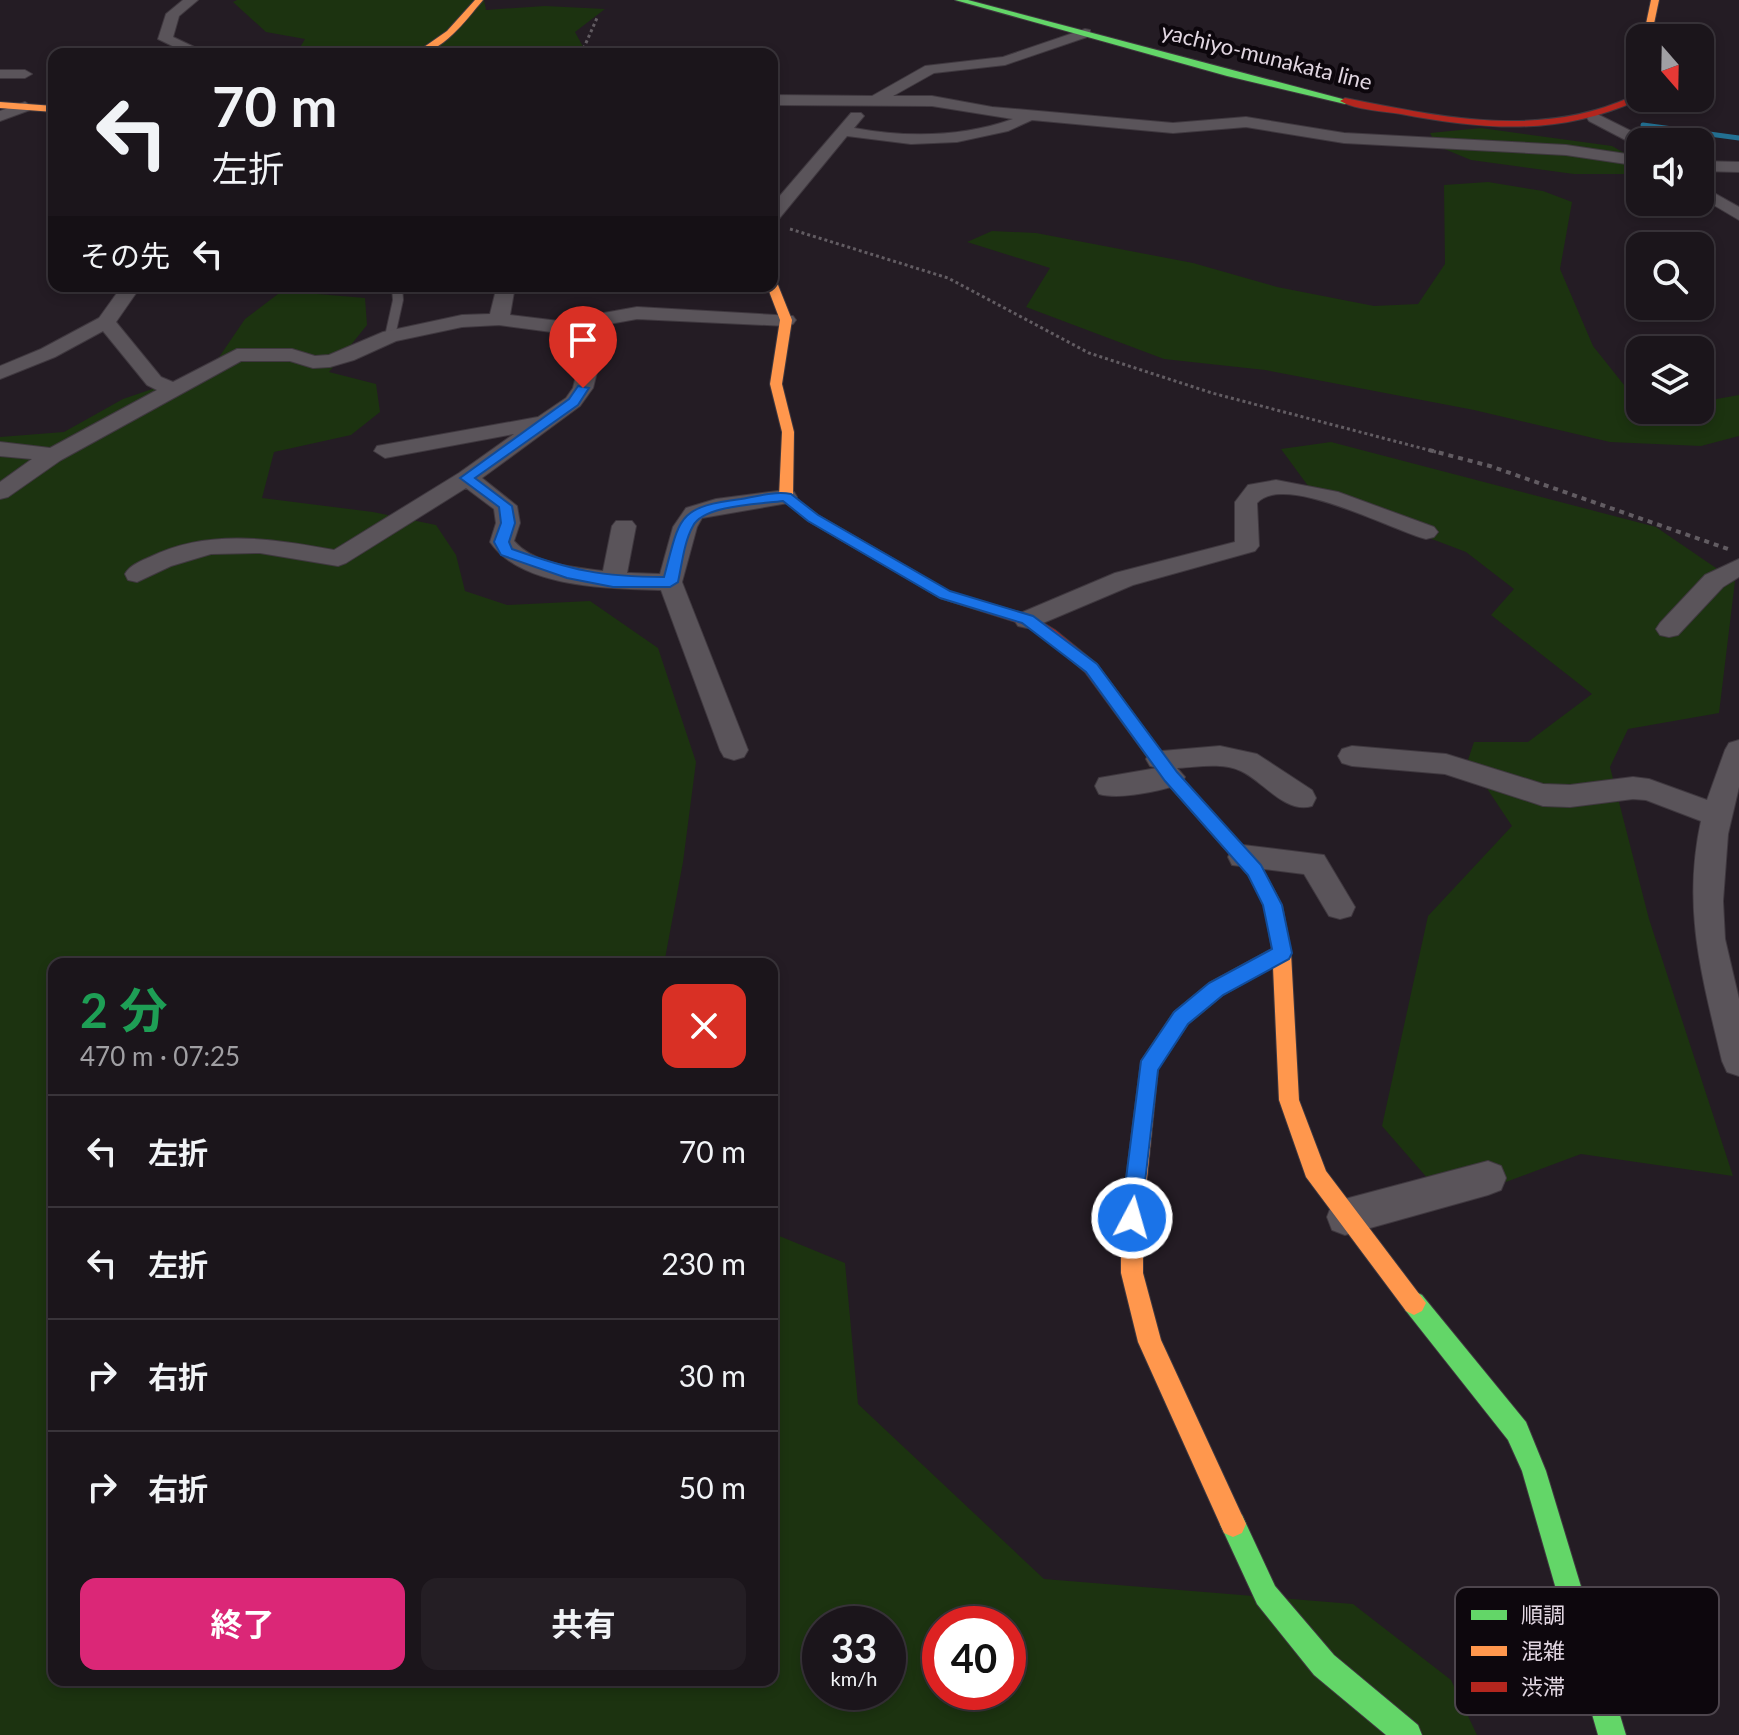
<!DOCTYPE html>
<html lang="ja">
<meta charset="utf-8">
<style>
:root{--surface:#1b151b;--page:#241e24;--text:#f1f3f6;--muted:#a09fa3;--line:#39343a;--accent:#db2777}
body{margin:0;font-family:Lato,"Noto Sans JP",sans-serif;background:var(--page);color:var(--text);height:100vh;display:flex;flex-direction:column;font-size:30px;white-space:nowrap}
*{box-sizing:border-box;margin:0}
p{font-size:26px;color:var(--muted)}
.icon{flex:none;width:44px;height:44px;fill:none;stroke:currentColor;stroke-width:2;stroke-linecap:round;stroke-linejoin:round}
.map{position:relative;flex:1;overflow:hidden}
.details{position:absolute;left:48px;top:958px;width:730px;height:728px;display:flex;flex-direction:column;background:var(--surface);border-radius:16px;box-shadow:0 4px 12px #0003,0 0 0 2px var(--line)}
.details>*{flex:none}
.hud{position:absolute;left:48px;top:48px;width:730px;height:244px;border-radius:16px;box-shadow:0 4px 12px #0003,0 0 0 2px var(--line);background:#1b151b;color:var(--text);overflow:hidden}
.needle{width:52px;rotate:160deg}
.controls{position:absolute;left:1626px;top:24px;display:grid;gap:16px}
.controls a{display:grid;place-items:center;width:88px;height:88px;border-radius:16px;background:var(--surface);box-shadow:0 4px 12px #0003,0 0 0 2px var(--line);font-size:40px}
.speed{position:absolute;left:802px;top:1606px;display:flex;gap:16px;font-size:40px;font-weight:700;text-align:center}
.speed>*{display:grid;place-content:center;width:104px;height:104px;border-radius:50%;background:var(--surface);box-shadow:0 4px 12px #0003,0 0 0 2px var(--line);line-height:1}
.speed small{font-size:20px;font-weight:400}
.speed .limit{border:12px solid #d22;background:#fff;color:#111}
.pin{position:absolute;display:grid;place-items:center;width:68px;height:68px;color:#fff;margin:-82px -34px;border-radius:50% 50% 50% 0;rotate:-45deg;box-shadow:0 0 8px #0007}
.pin .icon{rotate:45deg}
.me{position:absolute;width:88px;margin:-44px;rotate:6deg;stroke-linejoin:round;filter:drop-shadow(0 0 6px #0008)}
.turn{display:flex;align-items:center;gap:28px;height:168px;padding:0 32px;font-size:36px}
.turn .icon{width:104px;height:104px;stroke-width:2.5}
.turn b{display:block;font-size:56px;line-height:68px}
.then{display:flex;align-items:center;height:76px;padding:0 32px;background:#0003;gap:16px;font-size:30px}
.round{display:grid;place-items:center;flex:none;width:84px;height:84px;border-radius:16px;background:var(--page)}
.headline{display:flex;align-items:center;justify-content:space-between;height:136px;padding:0 32px}
h1{font-size:48px;font-weight:700;line-height:60px;color:#1e9e55}
.cta{display:flex;gap:16px;margin-top:auto;padding:16px 32px}
.cta a{flex:1;height:92px;border-radius:16px;background:var(--accent);color:#fff;font-size:32px;font-weight:700;line-height:92px;text-align:center}
.cta a+a{background:var(--page);color:var(--text)}
ul{padding:0;list-style:none}
li{display:flex;align-items:center;gap:24px;height:112px;padding:0 32px;border-top:2px solid var(--line)}
li div{flex:1}
li b{display:block;font-size:30px}
li em{font-style:normal}
.map>svg:first-child{display:block}
.green{fill:#1c3310;fill-rule:evenodd}
.lines{fill:none;stroke-linecap:round;stroke-linejoin:round}
.stream{stroke:#237092;stroke-width:5}
.lane-casing{stroke:#3f383f;stroke-width:2}
.street-casing{stroke:#3f383f;stroke-width:2}
.fast-casing{stroke:#3f383f;stroke-width:2}
.slow-casing{stroke:#3f383f;stroke-width:2}
.jam-casing{stroke:#3f383f;stroke-width:2}
.path-far1{stroke:#625c62;stroke-width:3;stroke-dasharray:3 3;stroke-linecap:butt}
.path{stroke:#625c62;stroke-width:4;stroke-dasharray:5 5;stroke-linecap:butt}
.lane{fill:#5a545a;fill-rule:evenodd}
.street{fill:#5a545a;fill-rule:evenodd}
.fast{fill:#63d668;fill-rule:evenodd}
.slow{fill:#ff974d;fill-rule:evenodd}
.jam{fill:#b3261e;fill-rule:evenodd}
.route{fill:#1a73e8;stroke:#114b97;stroke-width:2}
.labels{text-anchor:middle;dominant-baseline:central;stroke-width:8;stroke-linejoin:round;paint-order:stroke}
.far-street-label{font-size:22px;fill:#e1d6e1;stroke:#0d070d}
.key{fill:#0d070d;stroke:#4d454d;stroke-width:2}
.key-label{font-size:22px;fill:#e1d6e1}
</style>
<div class="map">
<svg width="1739" height="1735" viewBox="0 0 1739 1735">
<rect width="100%" height="100%" fill="#241c24"/>
<g class="green">
<path d="M237 0H484L486 10 545 6 605 9 575 32 587 54H435L439 51 425 54H296L305 39 266 32 233 2Z"/>
<path d="M1481 128 1612 146 1640 162V174H1574L1471 160 1437 146 1430 133Z"/>
<path d="M1488 182 1543 191 1572 202 1560 269 1593 346 1640 405V410H1700V402L1739 395V436L1701 446 1610 442 1474 410 1265 370 1164 359 1026 307 1050 268 967 242 992 231 1036 233 1193 263 1277 287 1374 306 1418 304 1445 264 1444 185Z"/>
<path d="M282 291 365 298 367 325 329 372 376 384 380 412 351 435 274 452 262 498 373 512 436 525 456 555 465 591 507 605 590 601 658 648 696 762 683 862 664 964H54V1680H772V1233L845 1263 858 1404 1044 1579 1353 1604 1451 1680 1477 1735H0V437L64 432 123 399 211 369 245 319ZM820 1624H888V1692H820ZM940 1624H1008V1692H940Z"/>
<path d="M1331 442 1656 527 1735 581 1719 713 1628 729 1610 767 1649 919 1733 1176 1581 1154 1449 1203 1382 1126 1428 916 1512 826 1468 760 1474 742H1528L1592 694 1491 615 1514 589 1466 552 1314 494 1281 449Z"/>
</g>
<g class="lines">
<path class="stream" d="M1643 125 1739 138"/>
<g class="lane-casing">
<path id="lane" d="M392 286H402L403 300 395 336 390 339 385 336 393 300Z"/>
</g>
<g class="street-casing">
<g id="street">
<path d="M183 0H198L179 16 173 37 209 54H189L158 39 166 14Z"/>
<path d="M1085 29 1090 30V36L1005 65 934 73 893 96H932L992 107 1173 123 1246 117 1344 133 1566 145 1640 156V166L1566 155 1344 143 1246 127 1173 133 1032 120 1008 131 957 142 911 144 847 136 778 220 772 221V205L851 113H861L864 116 854 128C908 138 962 137 1013 119L932 106 772 105V95L872 96 925 66 1003 57Z"/>
<path d="M0 70H25L32 74 25 78H0Z"/>
<path d="M25 102 33 107 30 110 0 121V111Z"/>
<path d="M1595 113 1647 139 1649 142 1635 145 1589 121 1587 118Z"/>
<path d="M1700 161 1739 162V172L1700 171Z"/>
<path d="M1700 185 1739 207V220L1700 197Z"/>
<path d="M122 286H141L116 322 161 377 173 382 237 349H292L315 356 329 355 383 332 462 315 490 314 497 286H515L510 315 559 321 637 307 793 316 796 320 793 324 786 326 637 319 609 324 593 388 580 406 482 478 517 506 520 523 514 541C535 565 573 567 603 571L612 526 616 521H632L636 526 627 573H631L660 574 673 527 686 508 716 499 786 490 794 492 797 497 794 502 702 518 697 527 682 582 748 750 744 757 734 760 724 757 720 750 661 590C611 589 521 588 490 542L496 523 494 509 466 488 346 563 338 566 260 553 211 554 171 566 137 582 128 580 125 574C130 565 141 561 150 557 209 528 273 539 334 550L459 473 514 434 385 458 374 451 377 446 538 417 566 398 573 388 588 328 559 333 499 325 462 327 396 341 354 360 330 367 313 368 290 361H241L61 460 8 497 0 499V482L32 459 0 456V442L50 448 157 390 147 385 103 331 55 357 0 379V366L41 349 99 318Z"/>
<path d="M1276 480 1338 492 1434 527 1438 532 1434 537 1426 539C1391 530 1284 472 1257 503L1259 546 1255 551 1133 585 1036 626 1027 628 1018 626 1014 620 1018 614 1115 573 1235 542V502L1248 485Z"/>
<path d="M1739 559V577L1723 587 1678 635 1669 637 1660 635 1656 629 1660 623 1705 575Z"/>
<path d="M1739 740V787L1728 834 1723 901 1725 939 1739 999V1076L1727 1072 1722 1061C1702 976 1682 909 1701 821L1646 800 1633 799 1570 807 1543 806 1445 774 1352 766 1342 763 1338 756 1342 749 1352 746 1446 754 1543 784 1570 785 1633 777 1649 779 1707 800 1725 750 1729 743Z"/>
<path d="M1220 746 1257 754 1312 790 1316 798 1312 806C1285 814 1263 781 1241 771 1222 762 1197 767 1177 768L1185 777 1181 784C1159 791 1121 800 1099 794L1095 786 1099 778 1157 768 1150 766 1146 759 1150 752Z"/>
<path d="M1243 845 1324 855 1355 907 1351 916 1340 919 1329 916 1304 874 1232 865 1228 857 1232 849Z"/>
<path d="M1488 1161 1501 1166 1506 1178 1501 1190 1488 1195 1345 1235 1332 1230 1327 1217 1332 1204 1345 1199Z"/>
</g>
</g>
<g class="fast-casing">
<g id="fast">
<path d="M955 0H968L1350 101 1345 104 1227 76Z"/>
<path d="M1414 1291 1422 1295 1526 1422 1546 1471 1626 1735H1598L1522 1471 1508 1440 1406 1311 1402 1303 1406 1295Z"/>
<path d="M1233 1511 1242 1515 1275 1586 1334 1655 1418 1725 1422 1735H1386L1314 1675 1257 1604 1220 1524 1224 1515Z"/>
</g>
</g>
<g class="slow-casing">
<g id="slow">
<path d="M475 0H483C466 20 442 54 414 54L447 31Z"/>
<path d="M1651 0H1659L1651 38H1643Z"/>
<path d="M0 102 54 106V112L0 108Z"/>
<path d="M772 282 778 285 792 320 782 384 794 432 793 496 818 515 918 573V579H908L808 521 779 497 782 432 770 384 780 320 767 286H772Z"/>
<path d="M1255 864 1261 866 1282 905 1291 953 1299 1100 1326 1171 1426 1303 1422 1311 1414 1315 1406 1311 1306 1177 1279 1100 1273 967 1223 995 1188 1024 1158 1069 1143 1218V1273L1161 1340 1246 1524 1242 1533 1233 1537 1224 1533 1138 1342 1121 1273V1218L1141 1061 1174 1012 1209 983 1272 949 1264 905 1246 871 1249 866Z"/>
</g>
</g>
<g class="jam-casing">
<g id="jam">
<path d="M1640 71 1638 100C1560 136 1484 130 1401 114 1382 111 1356 110 1340 101L1345 98C1441 117 1538 139 1631 97L1636 74Z"/>
<path d="M913 571 950 592 1032 616 1055 630 1097 664 1177 773 1261 866 1264 871 1261 876H1249L1165 781 1085 672 1045 638 1022 624 940 598 908 579 906 576Z"/>
</g>
</g>
<g class="path-far1">
<path d="M581 54 597 18"/>
<path d="M790 229 948 278 1089 353 1212 393 1436 452"/>
</g>
<path class="path" d="M1429 450 1490 466 1728 549"/>
<use href="#lane" class="lane"/>
<use href="#street" class="street"/>
<use href="#fast" class="fast"/>
<use href="#slow" class="slow"/>
<use href="#jam" class="jam"/>
</g>
<path class="route" d="M578 386 589 388 578 405 475 478 512 506 515 523 509 542 512 549C571 570 601 577 664 577 680 518 676 507 741 499 757 496 776 491 791 494L818 515 950 591 1033 616 1097 664 1177 772 1261 865 1282 905 1292 953 1289 959 1223 995 1188 1024 1158 1070 1140 1225 1132 1229 1125 1225 1121 1218 1141 1061 1174 1012 1209 983 1272 949 1263 905 1248 875 1165 781 1086 672 1022 623 940 598 808 521 783 501C761 504 703 505 693 526 684 542 682 564 678 582L670 587H613L567 578 501 555 494 542 501 523 499 507 460 478 569 399Z"/>
<g class="labels">
<g class="far-street-label">
<text transform="translate(1267 56) rotate(14)">yachiyo-munakata line</text>
</g>
</g>
<rect x="1455" y="1587" width="264" height="128" rx="12" class="key"/>
<rect x="1471" y="1610" width="36" height="10" fill="#63d668"/>
<rect x="1471" y="1646" width="36" height="10" fill="#ff974d"/>
<rect x="1471" y="1682" width="36" height="10" fill="#b3261e"/>
<g class="key-label">
<text x="1521" y="1623">順調</text>
<text x="1521" y="1659">混雑</text>
<text x="1521" y="1695">渋滞</text>
</g>
</svg>
<div class="controls">
<a><svg class="needle" viewBox="-14 -14 28 28"><path d="M0-13l5 13h-10z" fill="#e53935"/><path d="M0 13l5-13h-10z" fill="#a09fa3"/></svg></a>
<a><svg class="icon" aria-label="sound" viewBox="0 0 24 24"><path d="M4 9h4l5-4v14l-5-4H4zM17 9q2 3 0 6"/></svg></a>
<a><svg class="icon" aria-label="search" viewBox="0 0 24 24"><circle cx="10" cy="10" r="6"/><path d="M15 15l6 6"/></svg></a>
<a><svg class="icon" aria-label="layers" viewBox="0 0 24 24"><path d="M12 4l9 5-9 5-9-5zM3 14l9 5 9-5"/></svg></a>
</div>
<div class="speed"><div>33<small>km/h</small></div><div class="limit">40</div></div>
<div class="pin" style="left:583px;top:388px;background:#d93025"><svg class="icon" aria-label="arrive" viewBox="0 0 24 24"><path d="M6 21V4h12l-3 4 3 4H6"/></svg></div>
<svg class="me" style="left:1132px;top:1218px" viewBox="-20 -20 40 40"><circle r="17" fill="#1a73e8" stroke="#fff" stroke-width="3"/><path d="M0-11L8 9 0 5-8 9z" fill="#fff"/></svg>
<div class="hud">
<div class="turn"><svg class="icon" aria-label="left" viewBox="0 0 24 24"><path d="M17 20v-9H6M10 6l-5 5 5 5"/></svg><div><b>70 m</b>左折</div></div>
<div class="then">その先<svg class="icon" aria-label="left" viewBox="0 0 24 24"><path d="M17 20v-9H6M10 6l-5 5 5 5"/></svg></div>
</div>
<section class="details">
<div class="headline"><div><h1>2 分</h1><p>470 m · 07:25</p></div><a class="round" style="background:#d93025;color:#fff"><svg class="icon" aria-label="close" viewBox="0 0 24 24"><path d="M6 6l12 12M18 6L6 18"/></svg></a></div>
<ul>
<li><svg class="icon" aria-label="left" viewBox="0 0 24 24"><path d="M17 20v-9H6M10 6l-5 5 5 5"/></svg><div><b>左折</b></div><em>70 m</em></li>
<li><svg class="icon" aria-label="left" viewBox="0 0 24 24"><path d="M17 20v-9H6M10 6l-5 5 5 5"/></svg><div><b>左折</b></div><em>230 m</em></li>
<li><svg class="icon" aria-label="right" viewBox="0 0 24 24"><path d="M7 20v-9h11M14 6l5 5-5 5"/></svg><div><b>右折</b></div><em>30 m</em></li>
<li><svg class="icon" aria-label="right" viewBox="0 0 24 24"><path d="M7 20v-9h11M14 6l5 5-5 5"/></svg><div><b>右折</b></div><em>50 m</em></li>
</ul>
<div class="cta"><a>終了</a><a>共有</a></div>
</section>
</div>
